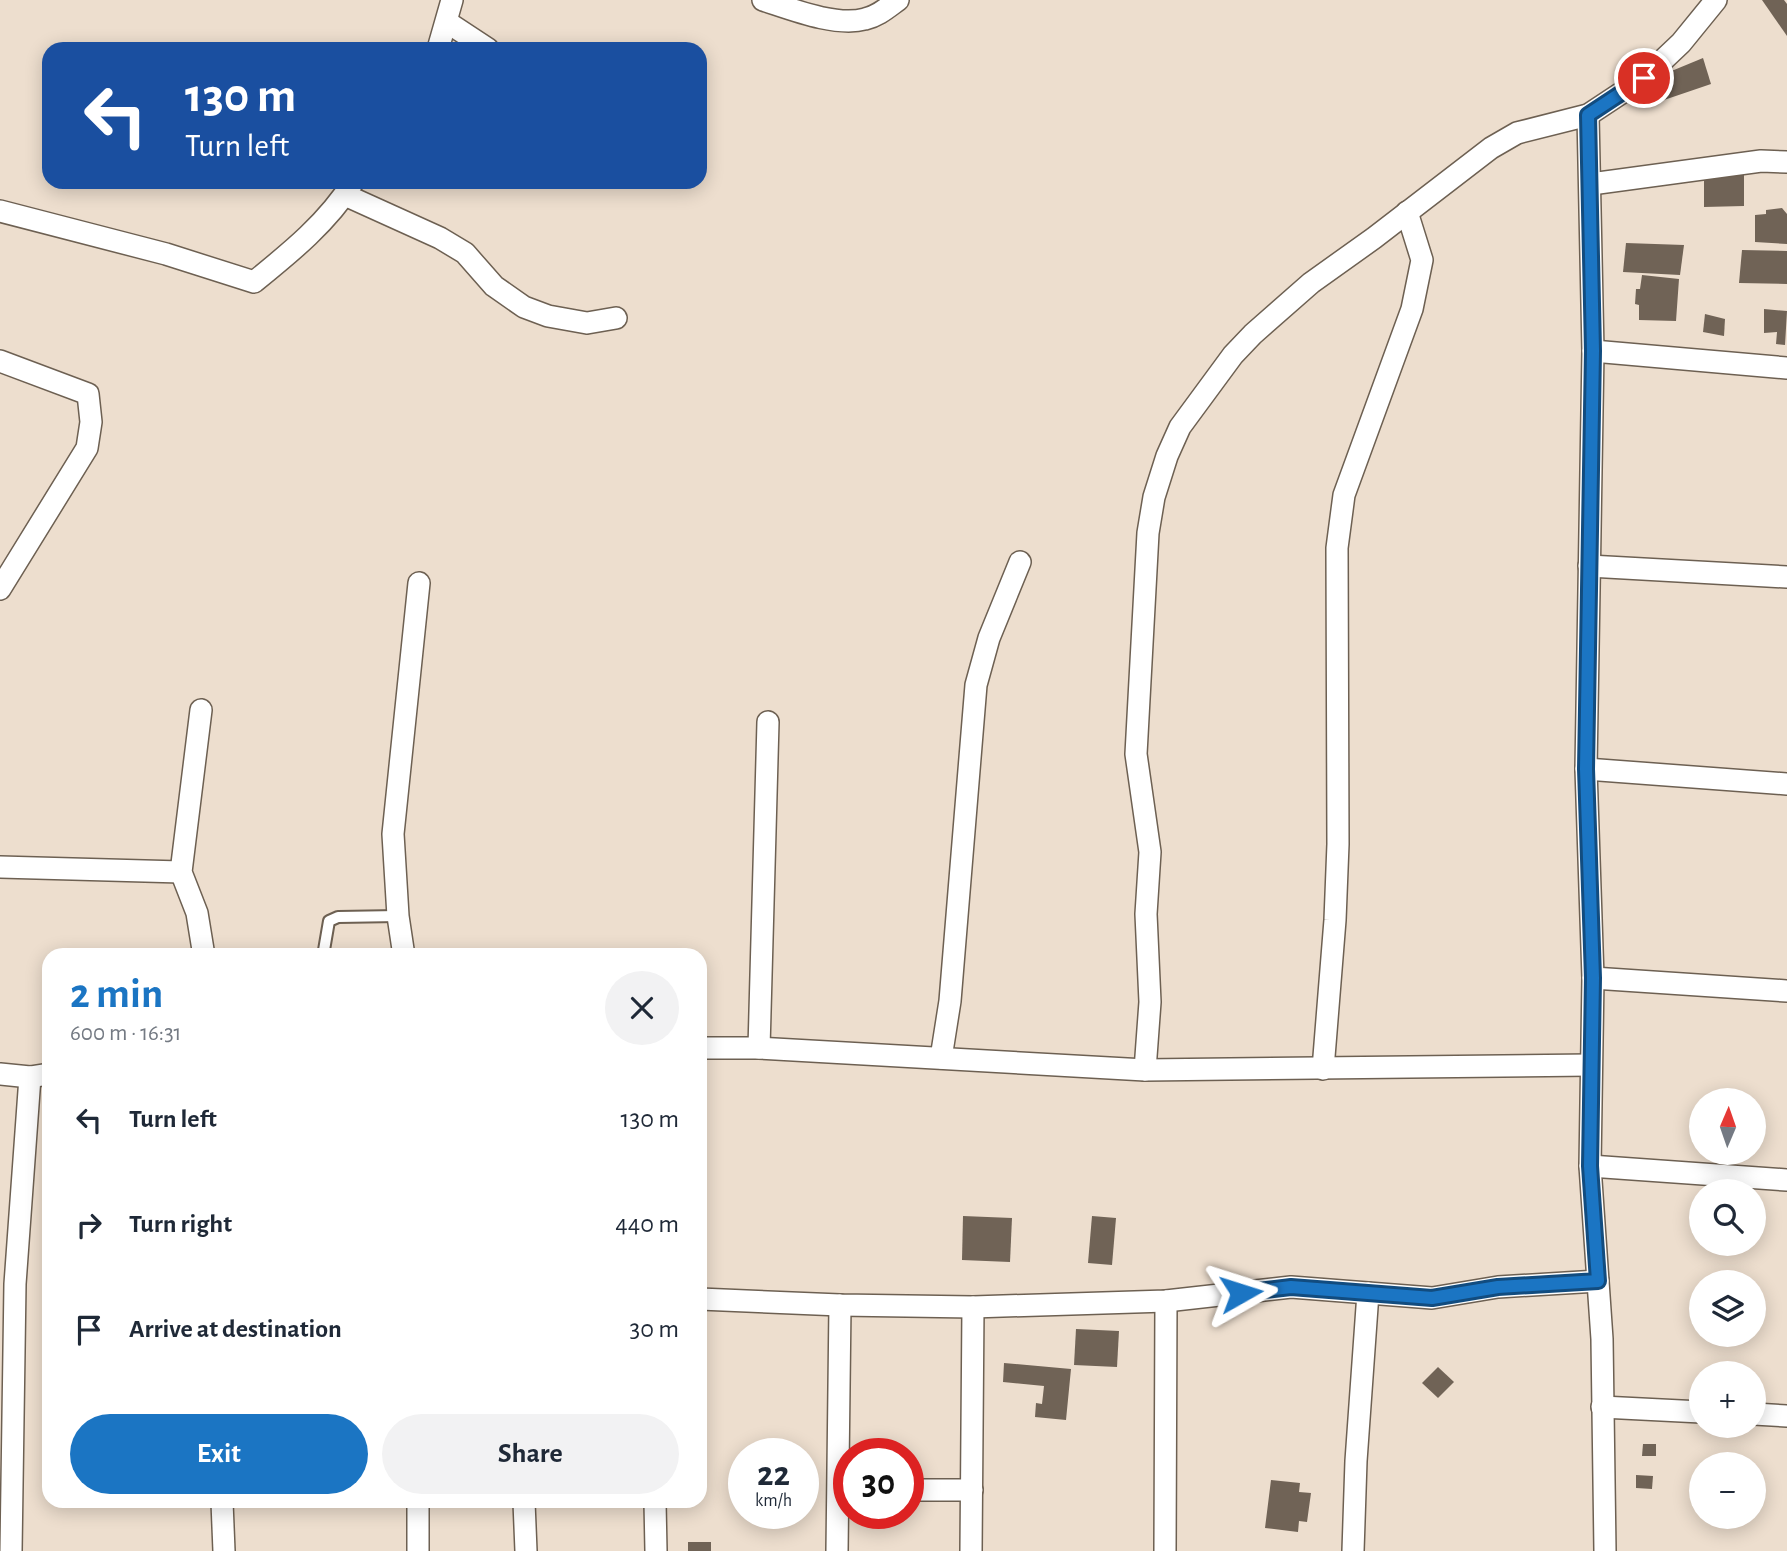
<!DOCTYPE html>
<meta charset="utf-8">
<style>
:root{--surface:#fff;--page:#f2f2f3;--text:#1f2937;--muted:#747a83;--accent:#1b75c3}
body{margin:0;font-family:"Alegreya Sans",sans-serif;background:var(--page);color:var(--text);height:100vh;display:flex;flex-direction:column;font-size:26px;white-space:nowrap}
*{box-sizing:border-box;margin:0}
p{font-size:23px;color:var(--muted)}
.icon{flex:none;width:38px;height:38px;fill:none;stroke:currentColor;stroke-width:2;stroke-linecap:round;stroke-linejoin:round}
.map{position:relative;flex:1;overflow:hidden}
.drawer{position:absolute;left:42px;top:948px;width:665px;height:560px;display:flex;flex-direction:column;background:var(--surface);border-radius:21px;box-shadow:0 4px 18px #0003}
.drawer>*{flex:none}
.guide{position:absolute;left:42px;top:42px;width:665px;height:147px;border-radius:21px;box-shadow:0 4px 18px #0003;background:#1a4fa0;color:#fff;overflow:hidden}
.needle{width:46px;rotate:2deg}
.fabs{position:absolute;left:1689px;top:1088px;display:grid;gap:14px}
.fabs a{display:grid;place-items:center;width:77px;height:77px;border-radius:50%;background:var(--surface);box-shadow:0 4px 18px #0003;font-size:35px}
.speed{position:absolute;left:728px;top:1438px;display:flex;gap:14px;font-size:35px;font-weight:700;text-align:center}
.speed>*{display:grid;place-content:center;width:91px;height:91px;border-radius:50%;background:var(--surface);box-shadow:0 4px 18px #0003;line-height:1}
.speed small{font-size:18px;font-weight:400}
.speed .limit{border:10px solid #d22;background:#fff;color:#111}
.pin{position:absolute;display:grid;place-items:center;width:60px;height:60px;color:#fff;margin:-30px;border:4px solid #fff;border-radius:50%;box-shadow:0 2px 7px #0007}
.me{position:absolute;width:77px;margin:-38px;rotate:84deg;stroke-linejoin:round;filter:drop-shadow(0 0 5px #0008)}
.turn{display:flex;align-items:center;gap:24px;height:147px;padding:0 28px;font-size:32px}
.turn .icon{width:91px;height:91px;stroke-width:2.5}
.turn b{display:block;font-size:49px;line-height:60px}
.round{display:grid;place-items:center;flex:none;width:74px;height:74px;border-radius:37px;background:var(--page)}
.head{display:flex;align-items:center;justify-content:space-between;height:119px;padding:0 28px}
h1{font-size:42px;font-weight:700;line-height:52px;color:var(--accent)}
.action{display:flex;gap:14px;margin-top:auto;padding:14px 28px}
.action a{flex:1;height:80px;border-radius:42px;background:var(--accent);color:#fff;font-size:28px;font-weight:700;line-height:80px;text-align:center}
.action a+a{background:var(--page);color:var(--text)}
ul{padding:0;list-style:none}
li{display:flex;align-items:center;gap:21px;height:105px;padding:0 28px}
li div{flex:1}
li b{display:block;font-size:26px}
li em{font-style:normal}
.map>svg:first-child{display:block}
.building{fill:#706356}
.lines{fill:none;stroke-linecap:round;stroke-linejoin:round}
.lane-casing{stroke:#6d6052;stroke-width:14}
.street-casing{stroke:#6d6052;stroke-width:24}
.lane{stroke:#fff;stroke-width:10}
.street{stroke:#fff;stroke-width:21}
.route-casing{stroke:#124c7f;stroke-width:18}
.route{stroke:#1b75c3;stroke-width:12}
</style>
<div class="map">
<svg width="1787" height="1551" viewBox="0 0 1787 1551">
<rect width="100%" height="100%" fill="#eddece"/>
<g class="building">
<path d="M1762 0H1784L1787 4V36Z"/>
<path d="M1703 58 1711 84 1664 100 1657 77Z"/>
<path d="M1704 173 1744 174V206L1704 207Z"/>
<path d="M1782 208 1787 214V244L1755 242V215L1766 214V210Z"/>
<path d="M1626 243 1684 245 1680 275 1623 272Z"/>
<path d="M1742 250 1787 251V284L1739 283Z"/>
<path d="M1642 275 1679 279 1676 321 1639 320V305L1635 304 1636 289H1640Z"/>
<path d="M1764 309 1787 311 1785 345 1776 344 1777 332 1764 333Z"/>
<path d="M1705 314 1725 319 1724 336 1703 332Z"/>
<path d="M963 1216 1012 1218 1010 1262 962 1260Z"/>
<path d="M1092 1216 1116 1218 1112 1265 1088 1263Z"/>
<path d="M1076 1329 1119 1331 1117 1367 1074 1365Z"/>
<path d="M1004 1363 1071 1369 1066 1420 1035 1417 1036 1403 1042 1404 1044 1386 1003 1382Z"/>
<path d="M1438 1367 1454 1382 1438 1398 1422 1383Z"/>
<path d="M1643 1444H1656V1456H1642Z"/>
<path d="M1636 1475 1653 1476 1652 1489 1636 1488Z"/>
<path d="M1271 1480 1300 1483 1299 1492 1311 1493 1307 1522 1299 1521 1298 1532 1265 1528Z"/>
<rect x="688" y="1542" width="23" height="9"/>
</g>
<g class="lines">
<g class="lane-casing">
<path id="lane" d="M323 956 329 921 338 917 398 916"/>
</g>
<g class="street-casing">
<g id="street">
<path d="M763 0C791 9 836 27 865 19 878 16 887 8 898 0"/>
<path d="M447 22 488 49"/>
<path d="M438 49 452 0"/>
<path d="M1588 115 1593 351 1586 769 1593 978 1590 1166 1602 1339 1605 1551"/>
<path d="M1591 184 1761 161 1787 162"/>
<path d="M345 195 440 238 465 253 494 286 524 307 548 316 587 323 616 318"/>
<path d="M0 211 166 254 254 282C291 252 327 223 353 182"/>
<path d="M1593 351 1787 368"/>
<path d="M0 361 88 394 91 422 87 448 0 589"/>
<path d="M1589 566 1787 577"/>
<path d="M201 710 181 872 197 913 204 956"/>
<path d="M1586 769 1787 784"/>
<path d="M0 867 181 872"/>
<path d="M404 956 398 916 393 834 419 583"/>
<path d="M1593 978 1787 991"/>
<path d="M700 1048H759L1145 1070 1591 1065"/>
<path d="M759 1048 768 722"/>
<path d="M941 1058 950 1001 976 685 989 638 1020 562"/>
<path d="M1323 1069 1335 920 1338 844 1337 548 1344 495 1412 309 1422 260 1407 212"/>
<path d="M1145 1070 1150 1002 1146 914 1150 852 1136 754 1148 533 1154 497 1167 456 1180 427 1233 355 1253 334 1311 283 1374 238 1491 148 1517 133 1588 115 1644 78 1681 43 1716 0"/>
<path d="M0 1074 30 1077 49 1074"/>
<path d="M1590 1166 1787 1180"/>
<path d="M700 1299 840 1305 973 1307 1166 1301 1291 1287 1432 1298 1498 1287 1598 1281"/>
<path d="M1602 1407 1701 1412"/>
<path d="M1754 1414 1787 1416"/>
<path d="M908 1490H972"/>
<path d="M222 1502 224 1551"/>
<path d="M524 1502 526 1551"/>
<path d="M655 1502 656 1551"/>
<path d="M11 1551 15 1284 30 1077"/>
<path d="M418 1551V1502"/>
<path d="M837 1551 840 1305"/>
<path d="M971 1551 973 1307"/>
<path d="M1165 1551 1166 1301"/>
<path d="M1353 1551 1356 1461 1368 1293"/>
</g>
</g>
<use href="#lane" class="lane"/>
<use href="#street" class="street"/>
</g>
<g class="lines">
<g class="route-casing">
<path id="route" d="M1241 1293 1291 1287 1432 1298 1498 1287 1598 1281 1590 1166 1593 978 1586 769 1593 351 1588 115 1644 78"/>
</g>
<use href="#route" class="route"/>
</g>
</svg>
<div class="fabs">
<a><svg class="needle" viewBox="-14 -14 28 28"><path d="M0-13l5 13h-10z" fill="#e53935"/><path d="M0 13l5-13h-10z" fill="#747a83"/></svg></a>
<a><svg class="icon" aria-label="search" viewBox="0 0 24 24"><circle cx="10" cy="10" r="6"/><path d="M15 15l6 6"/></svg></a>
<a><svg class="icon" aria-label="layers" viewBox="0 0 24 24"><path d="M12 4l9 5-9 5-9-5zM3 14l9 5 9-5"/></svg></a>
<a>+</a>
<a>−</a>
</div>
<div class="speed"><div>22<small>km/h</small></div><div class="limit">30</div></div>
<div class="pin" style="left:1644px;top:78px;background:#d93025"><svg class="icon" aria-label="arrive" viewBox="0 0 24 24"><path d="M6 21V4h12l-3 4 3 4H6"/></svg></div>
<svg class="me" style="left:1241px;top:1293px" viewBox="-20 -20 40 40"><path d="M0-17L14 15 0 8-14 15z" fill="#1b75c3" stroke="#fff" stroke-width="4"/></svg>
<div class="guide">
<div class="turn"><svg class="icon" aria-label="left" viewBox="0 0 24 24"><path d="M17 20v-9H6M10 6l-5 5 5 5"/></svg><div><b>130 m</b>Turn left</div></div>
</div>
<section class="drawer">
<div class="head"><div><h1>2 min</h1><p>600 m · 16:31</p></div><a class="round"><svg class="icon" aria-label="close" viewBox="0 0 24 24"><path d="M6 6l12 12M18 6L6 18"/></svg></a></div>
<ul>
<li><svg class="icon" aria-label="left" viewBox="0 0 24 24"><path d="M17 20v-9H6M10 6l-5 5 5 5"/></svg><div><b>Turn left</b></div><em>130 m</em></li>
<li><svg class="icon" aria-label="right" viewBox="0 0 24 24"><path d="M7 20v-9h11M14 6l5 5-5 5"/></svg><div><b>Turn right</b></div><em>440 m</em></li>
<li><svg class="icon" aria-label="arrive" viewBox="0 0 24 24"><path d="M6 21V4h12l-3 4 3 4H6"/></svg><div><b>Arrive at destination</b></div><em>30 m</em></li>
</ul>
<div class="action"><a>Exit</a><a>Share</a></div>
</section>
</div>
